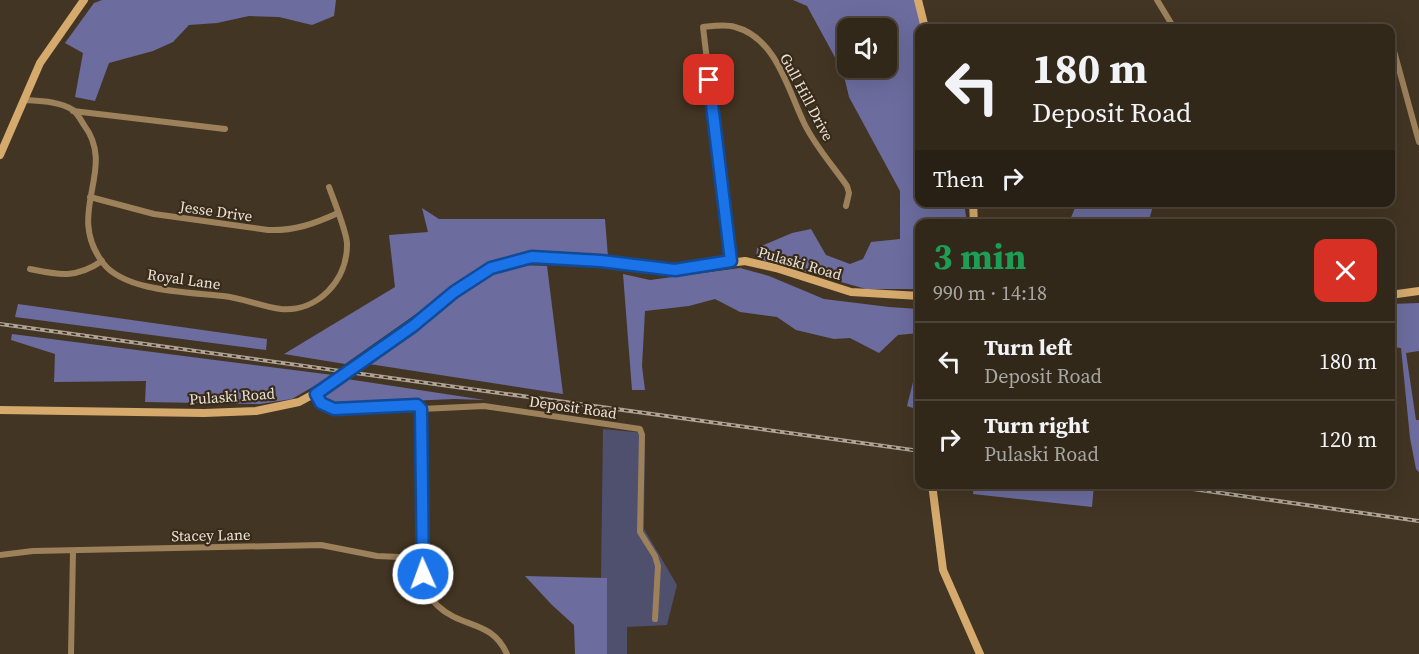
<!DOCTYPE html>
<meta charset="utf-8">
<style>
:root{--surface:#32281a;--page:#3d3427;--text:#f1f3f6;--muted:#a8a6a2;--line:#4d4439}
body{margin:0;font-family:"Source Serif 4",serif;background:var(--page);color:var(--text);height:100vh;display:flex;flex-direction:column;font-size:22px;white-space:nowrap}
*{box-sizing:border-box;margin:0}
p{font-size:20px;color:var(--muted)}
.icon{flex:none;width:33px;height:33px;fill:none;stroke:currentColor;stroke-width:2;stroke-linecap:round;stroke-linejoin:round}
.map{position:relative;flex:1;overflow:hidden}
.details{position:absolute;left:915px;top:219px;width:480px;height:270px;display:flex;flex-direction:column;background:var(--surface);border-radius:12px;box-shadow:0 6px 24px #0002,0 0 0 2px var(--line)}
.details>*{flex:none}
.banner{position:absolute;left:915px;top:24px;width:480px;height:183px;border-radius:12px;box-shadow:0 6px 24px #0002,0 0 0 2px var(--line);background:#32281a;color:var(--text);overflow:hidden}
.controls{position:absolute;left:837px;top:18px;display:grid;gap:12px}
.controls a{display:grid;place-items:center;width:60px;height:60px;border-radius:12px;background:var(--surface);box-shadow:0 6px 24px #0002,0 0 0 2px var(--line);font-size:30px}
.pin{position:absolute;display:grid;place-items:center;width:51px;height:51px;color:#fff;margin:-26px;border-radius:12px;box-shadow:0 3px 9px #0006}
.me{position:absolute;width:66px;margin:-33px;rotate:358deg;stroke-linejoin:round;filter:drop-shadow(0 0 4px #0008)}
.turn{display:flex;align-items:center;gap:21px;height:126px;padding:0 18px;font-size:27px}
.turn .icon{width:78px;height:78px;stroke-width:2.5}
.turn b{display:block;font-size:42px;line-height:51px}
.then{display:flex;align-items:center;height:57px;padding:0 18px;background:#0003;gap:12px;font-size:22px}
.round{display:grid;place-items:center;flex:none;width:63px;height:63px;border-radius:12px;background:var(--page)}
.head{display:flex;align-items:center;justify-content:space-between;height:102px;padding:0 18px}
h1{font-size:36px;font-weight:700;line-height:45px;color:#1e9e55}
ul{padding:0;list-style:none}
li{display:flex;align-items:center;gap:18px;height:78px;padding:0 18px;border-top:2px solid var(--line)}
li div{flex:1}
li b{display:block;font-size:22px}
li em{font-style:normal}
.map>svg:first-child{display:block}
.green{fill:#4f4f6e}
.forest{fill:#6c6c9f;fill-rule:evenodd}
.lines{fill:none;stroke-linecap:round;stroke-linejoin:round}
.street{stroke:#9d815b;stroke-width:6}
.secondary{stroke:#d6a96c;stroke-width:8}
.rail-casing{stroke:#aea396;stroke-width:4}
.rail{stroke:#382b19;stroke-width:1.5;stroke-dasharray:4.5;stroke-linecap:butt}
.secondary-bridge{stroke:#d6a96c;stroke-width:8}
.route-casing{stroke:#114b97;stroke-width:15}
.route{stroke:#1a73e8;stroke-width:10}
.labels{text-anchor:middle;dominant-baseline:central;stroke-width:4.5;stroke-linejoin:round;paint-order:stroke}
.street-label{font-size:15px;fill:#ece3d8;stroke:#382b19}
</style>
<div class="map">
<svg width="1419" height="654" viewBox="0 0 1419 654">
<rect width="100%" height="100%" fill="#433523"/>
<path class="green" d="M603 429 645 433 644 529 677 585 667 625 627 627V654H607V579L601 578Z"/>
<g class="forest">
<path d="M102 0H336L334 16 312 25 279 17 249 16 217 23 189 25 173 42 153 51 109 63 95 101 75 97 83 53 65 43 94 3Z"/>
<path d="M793 0H916L924 28H920V202L964 203 967 223 920 224 919 289H866L756 258 757 248 792 233 811 229 826 255 850 264 863 259 871 242 900 239V191L849 97 843 72 807 6ZM848 28H886V68H848Z"/>
<path d="M1074 203V202L1154 203 1148 223H1066L1069 222 1075 208Z"/>
<path d="M422 208 439 219H605L608 257 531 251 487 264 345 364 284 354 395 287 389 235 428 232Z"/>
<path d="M520 265 547 266 563 394 369 364C414 329 464 280 520 265Z"/>
<path d="M740 268 769 276 824 299 889 307 919 309V333L898 335 879 353 850 338 834 339 796 330 777 317 740 312 715 299 689 306 645 311 642 366 645 390H632L623 274 650 280Z"/>
<path d="M1419 303V351L1406 353 1416 420H1419V472L1416 469 1410 438 1401 348 1390 347 1391 304Z"/>
<path d="M18 304 267 339 266 350 15 317Z"/>
<path d="M12 334 333 375 292 399 260 404 145 402 146 381 54 382 55 354 11 340Z"/>
<path d="M919 358 920 410H919L907 406Z"/>
<path d="M347 379 485 400 454 399 316 405 315 399Z"/>
<path d="M974 485H1094L1092 507 973 494Z"/>
<path d="M525 576 607 578V654H575L574 625 552 605Z"/>
</g>
<g class="lines">
<g class="street">
<path d="M1157 0 1174 28"/>
<path d="M1390 52 1394 51 1419 142"/>
<path d="M24 100C40 101 59 101 73 110 77 113 81 120 84 125 118 170 64 212 103 263 125 292 189 292 223 296 243 298 262 307 281 309 318 312 348 280 347 243 346 230 334 201 329 187"/>
<path d="M73 111 225 129"/>
<path d="M90 197 154 214 268 230C294 231 314 224 338 213"/>
<path d="M731 261 703 27C713 26 725 24 735 27 777 38 788 91 805 125 816 147 833 166 847 186L849 193 846 206"/>
<path d="M30 269C59 275 75 279 102 261"/>
<path d="M316 394 321 403 335 409 417 405 421 409 484 406 640 429 642 435 640 532 655 556 658 566 655 619"/>
<path d="M421 409C421 445 422 482 422 519 422 537 420 556 423 574 424 586 429 598 438 606 462 629 491 619 507 654"/>
<path d="M0 555 33 551 321 545 377 556 421 558"/>
<path d="M71 654 73 551"/>
</g>
<g class="secondary">
<path d="M918 0 925 28"/>
<path d="M0 155 40 63 84 0"/>
<path d="M973 202 974 224"/>
<path d="M1390 295 1419 291"/>
<path d="M365 361 413 326 454 292 491 268 533 257 601 261 675 270 745 261 776 268 851 292 920 296"/>
<path d="M0 410 204 413 256 411 299 402 334 383"/>
<path d="M932 484 943 570 980 654"/>
</g>
<g class="rail-casing">
<g id="rail">
<path d="M0 324 920 451"/>
<path d="M1158 484 1419 521"/>
</g>
</g>
<use href="#rail" class="rail"/>
<path class="secondary-bridge" d="M334 383 365 361"/>
</g>
<g class="lines">
<g class="route-casing">
<path id="route" d="M423 574 421 409 417 405 334 409 321 403 316 394 413 326 454 292 491 268 532 257 601 261 675 270 731 261 709 80"/>
</g>
<use href="#route" class="route"/>
</g>
<g class="labels">
<g class="street-label">
<text transform="translate(807 97) rotate(62)">Gull Hill Drive</text>
<text transform="translate(216 211) rotate(8)">Jesse Drive</text>
<text transform="translate(800 263) rotate(16)">Pulaski Road</text>
<text transform="translate(184 279) rotate(8)">Royal Lane</text>
<text transform="translate(232 396) rotate(-4)">Pulaski Road</text>
<text transform="translate(573 407) rotate(8)">Deposit Road</text>
<text transform="translate(211 535) rotate(-1)">Stacey Lane</text>
</g>
</g>
</svg>
<div class="controls">
<a><svg class="icon" aria-label="sound" viewBox="0 0 24 24"><path d="M4 9h4l5-4v14l-5-4H4zM17 9q2 3 0 6"/></svg></a>
</div>
<div class="pin" style="left:709px;top:80px;background:#d93025"><svg class="icon" aria-label="arrive" viewBox="0 0 24 24"><path d="M6 21V4h12l-3 4 3 4H6"/></svg></div>
<svg class="me" style="left:423px;top:574px" viewBox="-20 -20 40 40"><circle r="17" fill="#1a73e8" stroke="#fff" stroke-width="3"/><path d="M0-11L8 9 0 5-8 9z" fill="#fff"/></svg>
<div class="banner">
<div class="turn"><svg class="icon" aria-label="left" viewBox="0 0 24 24"><path d="M17 20v-9H6M10 6l-5 5 5 5"/></svg><div><b>180 m</b>Deposit Road</div></div>
<div class="then">Then<svg class="icon" aria-label="right" viewBox="0 0 24 24"><path d="M7 20v-9h11M14 6l5 5-5 5"/></svg></div>
</div>
<section class="details">
<div class="head"><div><h1>3 min</h1><p>990 m · 14:18</p></div><a class="round" style="background:#d93025;color:#fff"><svg class="icon" aria-label="close" viewBox="0 0 24 24"><path d="M6 6l12 12M18 6L6 18"/></svg></a></div>
<ul>
<li><svg class="icon" aria-label="left" viewBox="0 0 24 24"><path d="M17 20v-9H6M10 6l-5 5 5 5"/></svg><div><b>Turn left</b><p>Deposit Road</p></div><em>180 m</em></li>
<li><svg class="icon" aria-label="right" viewBox="0 0 24 24"><path d="M7 20v-9h11M14 6l5 5-5 5"/></svg><div><b>Turn right</b><p>Pulaski Road</p></div><em>120 m</em></li>
</ul>
</section>
</div>
